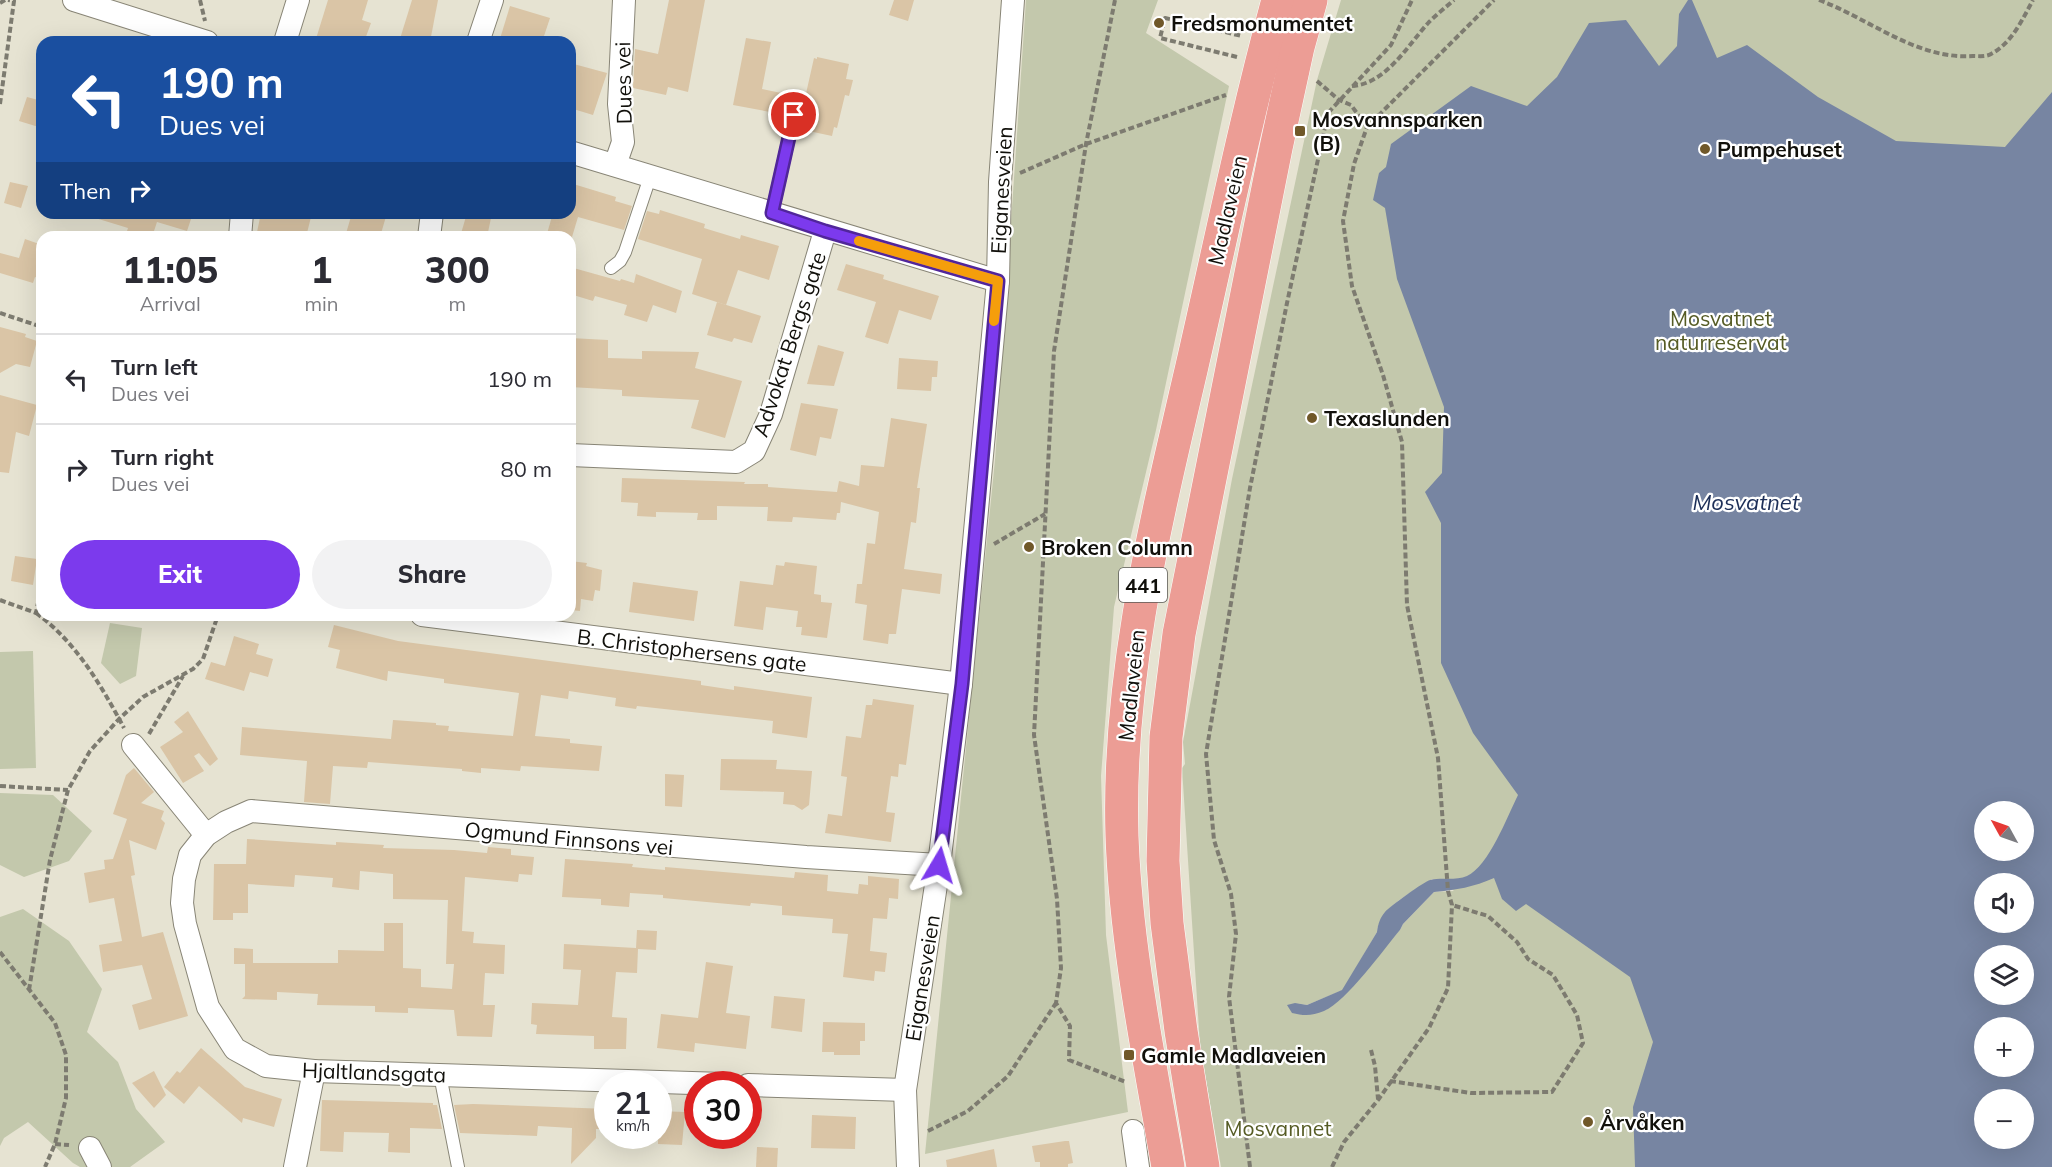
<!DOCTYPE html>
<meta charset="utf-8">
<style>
:root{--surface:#fff;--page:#f2f2f3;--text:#2b2b33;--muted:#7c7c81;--line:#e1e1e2;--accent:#7c3aed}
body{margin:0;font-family:Mulish,sans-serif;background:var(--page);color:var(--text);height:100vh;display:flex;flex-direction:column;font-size:22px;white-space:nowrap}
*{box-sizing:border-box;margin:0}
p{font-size:20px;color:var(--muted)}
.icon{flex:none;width:33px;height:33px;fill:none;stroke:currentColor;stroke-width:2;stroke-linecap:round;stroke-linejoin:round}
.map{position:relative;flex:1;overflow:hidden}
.details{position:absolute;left:36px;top:231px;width:540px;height:390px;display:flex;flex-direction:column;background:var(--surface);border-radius:18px;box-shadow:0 6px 24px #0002}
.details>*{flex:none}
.guide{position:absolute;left:36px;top:36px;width:540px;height:183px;border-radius:18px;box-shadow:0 6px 24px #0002;background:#1a4fa0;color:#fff;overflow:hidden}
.needle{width:39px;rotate:310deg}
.controls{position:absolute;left:1974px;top:801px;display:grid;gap:12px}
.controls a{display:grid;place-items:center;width:60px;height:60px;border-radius:50%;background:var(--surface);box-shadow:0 6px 24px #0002;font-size:30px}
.speed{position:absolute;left:594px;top:1071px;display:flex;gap:12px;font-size:30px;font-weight:700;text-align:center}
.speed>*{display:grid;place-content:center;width:78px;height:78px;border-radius:50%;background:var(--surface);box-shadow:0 6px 24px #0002;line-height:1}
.speed small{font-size:15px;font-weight:400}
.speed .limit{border:9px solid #d22;background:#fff;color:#111}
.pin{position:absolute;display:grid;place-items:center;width:51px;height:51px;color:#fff;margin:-26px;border:3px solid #fff;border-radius:50%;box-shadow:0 2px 6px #0007}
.me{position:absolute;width:66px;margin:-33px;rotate:7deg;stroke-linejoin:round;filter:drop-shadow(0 0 4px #0008)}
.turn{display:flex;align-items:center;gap:21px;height:126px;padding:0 24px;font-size:27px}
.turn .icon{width:78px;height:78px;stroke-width:2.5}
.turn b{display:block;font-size:42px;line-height:51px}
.then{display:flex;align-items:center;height:57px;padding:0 24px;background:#0003;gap:12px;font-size:22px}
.eta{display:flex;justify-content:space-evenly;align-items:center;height:102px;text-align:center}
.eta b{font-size:36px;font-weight:800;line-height:42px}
.primary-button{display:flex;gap:12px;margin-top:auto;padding:12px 24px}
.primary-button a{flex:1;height:69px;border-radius:36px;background:var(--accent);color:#fff;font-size:24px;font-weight:800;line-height:69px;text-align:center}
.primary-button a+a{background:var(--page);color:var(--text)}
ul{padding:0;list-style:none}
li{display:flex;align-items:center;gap:18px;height:90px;padding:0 24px;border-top:2px solid var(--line)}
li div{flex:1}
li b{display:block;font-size:22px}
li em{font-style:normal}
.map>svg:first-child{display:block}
.green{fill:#c3c8ac;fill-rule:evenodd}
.water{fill:#7785a2;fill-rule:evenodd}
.building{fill:#dac5a6}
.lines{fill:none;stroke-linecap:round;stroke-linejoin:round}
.service-casing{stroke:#888576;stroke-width:14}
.minor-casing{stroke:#888576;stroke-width:24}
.primary-casing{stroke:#fff;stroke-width:34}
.path{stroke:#7d7b70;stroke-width:4;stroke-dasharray:6 3;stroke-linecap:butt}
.service{stroke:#fff;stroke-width:12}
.minor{stroke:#fff;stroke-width:22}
.primary{stroke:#ec9d95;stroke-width:33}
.route-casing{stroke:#51269a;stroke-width:15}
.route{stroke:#7c3aed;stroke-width:10}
.slow{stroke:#f59e0b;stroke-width:10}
.poi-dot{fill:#705829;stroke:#fff;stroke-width:2}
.labels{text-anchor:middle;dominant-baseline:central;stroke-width:4.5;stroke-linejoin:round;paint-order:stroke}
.shield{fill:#fff;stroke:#585854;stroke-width:1.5}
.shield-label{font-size:20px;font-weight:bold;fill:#11100b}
.poi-label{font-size:21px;font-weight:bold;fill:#11100b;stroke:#fff;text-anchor:start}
.street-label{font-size:21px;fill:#11100b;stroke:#fff}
.park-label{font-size:21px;fill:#565c25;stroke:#fff}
.water-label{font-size:22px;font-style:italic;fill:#1d2f58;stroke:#fff}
</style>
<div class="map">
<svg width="2052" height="1167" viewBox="0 0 2052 1167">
<rect width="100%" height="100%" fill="#e6e3d2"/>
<g class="green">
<path d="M1026 0H1158L1146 33 1229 86 1156 430 1114 607 1101 776 1106 935 1128 1112 925 1154 995 460Z"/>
<path d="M1341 0H2052V1167H1221L1200 1045 1182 768 1185 764 1183 742 1232 479 1317 80ZM1984 812H2024V850H1984ZM1432 879H1440L1454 891 1434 892 1403 924 1400 930 1326 1010 1295 1003 1307 1005 1343 990 1377 932C1380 906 1412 893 1432 879ZM1984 884H2024V922H1984ZM1984 956H2024V994H1984ZM1984 1028H2024V1066H1984ZM1984 1100H2024V1138H1984Z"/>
<path d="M110 623 142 628 136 676 120 684 101 663Z"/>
<path d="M33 651 36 768 0 769V652Z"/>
<path d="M0 793 53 795 92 831 69 861 24 877 0 865Z"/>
<path d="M23 909 69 941 102 989 87 1032 118 1062 136 1109 165 1142 130 1167H80L73 1163 28 1122 4 1138 0 1146V917Z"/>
</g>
<path class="water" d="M1688 0H1692L1717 58 1747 45 1818 97 1896 141 2005 147 2052 92V1167H1635L1633 1107 1653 1042 1630 977 1526 904 1516 911 1502 899 1494 878C1474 887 1456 890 1434 892L1403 924 1400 930C1383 950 1347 1001 1324 1011 1312 1016 1304 1016 1292 1013L1287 1005 1295 1003 1307 1005 1342 990 1377 932C1378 924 1380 918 1385 912 1389 907 1425 881 1430 880 1441 877 1456 881 1467 876 1489 866 1507 817 1518 795L1473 733 1441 663V523L1425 492 1442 473 1444 407 1397 279 1385 208 1373 200 1379 173 1386 167 1391 144 1471 86 1527 106 1557 77 1589 23 1626 20 1659 66 1677 46 1679 14ZM1984 812H2024V850H1984ZM1984 884H2024V922H1984ZM1984 956H2024V994H1984ZM1984 1028H2024V1066H1984ZM1984 1100H2024V1138H1984Z"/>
<g class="building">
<path d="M328 0H368L362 20 371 23 364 42H315Z"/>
<path d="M412 0H438L430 42H399Z"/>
<path d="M669 0H705L688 92 668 87 666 95 633 88 635 49 658 54Z"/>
<path d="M894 0H914L908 21 889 15Z"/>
<path d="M510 6 550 18 542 42H499Z"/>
<path d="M746 38 771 42 762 89 805 98 814 58 817 59V57L849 64 846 79 853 80 849 96 845 95 837 128 834 127 832 136 804 130 806 122 801 121 802 112 796 107 788 109 786 115 733 105Z"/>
<path d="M570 63 607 73 593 115 570 108Z"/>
<path d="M27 97 42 101V128L19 121Z"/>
<path d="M10 182 28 186 21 208 4 203Z"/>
<path d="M570 183 616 197 615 201 632 206 624 230 578 217 572 237H546L553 213H570Z"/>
<path d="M660 210 705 224 704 228 740 239 741 235 779 246 769 280 738 270 726 305 692 294 702 259 638 239 647 211 659 214Z"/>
<path d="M92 213H193L187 231 157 222 152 237H125L128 228 92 217Z"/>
<path d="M261 213 283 216V213H312L306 237H277L257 232Z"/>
<path d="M352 213H387L380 237H345Z"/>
<path d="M467 213 491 218 487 237H460Z"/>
<path d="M25 239 42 245V280L35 277 33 283 0 273V253L19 258Z"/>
<path d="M846 264 884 275 883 279 939 296 931 320 899 310 888 344 865 337 876 302 837 290Z"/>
<path d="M570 267 620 281 621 279 634 283 636 274 682 291 676 313 653 305 647 322 624 315 627 305 595 296 593 301 570 294Z"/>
<path d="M717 302 761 316 752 343 734 338 732 342 707 335Z"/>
<path d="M0 327 26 334 25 337 37 341 30 367 16 364 0 373Z"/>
<path d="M570 338 608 340V358L642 359V351L699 352 695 368 742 381 725 438 691 428 699 400 622 396V390L570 387Z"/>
<path d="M818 345 844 352 834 386 807 384Z"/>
<path d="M899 358 938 361 937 377H932L931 391 897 389Z"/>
<path d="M0 395 37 405 29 436 16 432 9 473 0 472Z"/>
<path d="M801 403 838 409 831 439 820 437 816 456 790 450Z"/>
<path d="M891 418 927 424 917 488H920L916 523 911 522 904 569 942 574 940 594 902 589 896 634H889L888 644 863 640 867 605 855 603 857 584H862L867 543 875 544 879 512 841 502 840 513H837L836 520 793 517 792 522 767 521 768 507 717 506V520H697L698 513 656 512V517L637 516 638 503 621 502 622 478 745 482 744 484H768V487L837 492 839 481 859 486 861 465 884 467Z"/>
<path d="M15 556 37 559 33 585 11 581Z"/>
<path d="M570 561 587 563 586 566 602 570 600 591 595 590 593 601 581 599 580 611 570 610Z"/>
<path d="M785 562 817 566 814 594 821 595V602L832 603 827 638 801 635 802 627H796L798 611 766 607 763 630 734 626 740 581 773 585 776 565 784 566Z"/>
<path d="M633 582 698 591 694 621 629 612Z"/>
<path d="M334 625 398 641 701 681V685L734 690V686L812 697 807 738 772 733 773 721 637 706 636 709 615 706 616 698 569 691 568 699 541 695 535 736 570 739V743L602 746 599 771 521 766 520 771 481 768V773L462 771V769L368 762 367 768 333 766 330 804 304 802 307 761 240 755 242 727 391 739 393 720 436 723V725L449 726 448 731 513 736 519 693 444 683V679L388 671 387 681 336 668 340 650 328 647Z"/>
<path d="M234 636 259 644 256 654 273 659 268 677 250 672 244 691 205 679 211 662 225 666Z"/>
<path d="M873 699 914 705 906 765 899 764 898 777 891 776 886 812 895 813 891 842 825 833 828 814 842 816 847 777 841 776 846 736 861 738 866 705H872Z"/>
<path d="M188 711 218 759 210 766 199 753 194 756 204 771 183 783 160 747 183 732 174 722Z"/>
<path d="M721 759 777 760 776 769 812 771 809 805 802 810 794 805 783 804 784 792 720 790Z"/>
<path d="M134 768 154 792 141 803 164 811 161 819 165 823 156 850 129 840 135 875 131 876 142 937 163 932 188 1016 139 1030 132 1005 152 999 142 965 103 972 99 945 122 941 114 898 89 903 84 873 105 869 104 860 113 859 127 819 113 814 126 775Z"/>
<path d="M665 774 684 775 682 807 665 806Z"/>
<path d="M247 839 336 845V842L384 845 383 848 454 850 487 853 488 847 511 849V855L534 857 532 875 519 874 518 882 465 877 462 931 474 932 473 943 505 945 504 974 485 973 483 1005H495L492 1037 457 1036 454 1010 408 1008V1013L375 1012V1006L317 1005 318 994 277 992V1000L242 999 245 996V964H234V948L253 949V963H338V950L384 951V923H403V968L421 969V987L452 989 454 964H446L448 900 393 899V874L360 871 359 890 332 887 333 878 295 875 294 887 248 884V913H233V920H213L214 864H246Z"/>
<path d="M565 859 633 864 632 867 665 870V867L794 878 795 872 828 875 827 891 858 894 859 884 868 885V876L899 879 898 899 889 898 887 919 873 918 870 951 887 953 885 972 875 971 874 981 843 977 848 934 832 933 833 919 782 915V906L751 903 750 906 663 898V895L630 893 629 907 601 905V899L562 897Z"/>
<path d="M637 930 657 931 656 950 638 949 637 973 616 972 612 1017 627 1018 626 1049H594V1036L536 1034 537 1025 531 1024 532 1003 578 1005 581 970 563 969 564 944 636 948Z"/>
<path d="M706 962 733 966 726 1013 750 1016 746 1049 695 1043 694 1052 657 1048 661 1014 698 1018Z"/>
<path d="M774 996 805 999 802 1032 771 1028Z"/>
<path d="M823 1022 865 1023V1041H860V1055H834V1052H822Z"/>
<path d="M201 1048 245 1087 282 1099 274 1127 243 1118 242 1123 199 1086 184 1104 164 1087 177 1071 180 1073Z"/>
<path d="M154 1071 166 1095 154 1108 132 1083Z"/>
<path d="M322 1100 433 1103V1105H437L442 1129 410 1128V1153L388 1152 389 1133 344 1132 343 1152 320 1151Z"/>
<path d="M473 1104 608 1109V1129H596V1138L571 1164 572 1128 538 1126 537 1136 460 1133 454 1105Z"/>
<path d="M658 1111 685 1112 682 1145 658 1144Z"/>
<path d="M812 1115 856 1117 855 1149 811 1148Z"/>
<path d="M1065 1141H1069L1073 1163 1068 1164V1167H1040V1162H1035L1032 1146Z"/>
<path d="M757 1147 778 1148 777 1167H756Z"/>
<path d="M994 1149 997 1167H947L946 1160Z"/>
</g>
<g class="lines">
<g class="service-casing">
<g id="service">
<path d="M772 213 794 115"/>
<path d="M611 268 620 261 625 252 650 177"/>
<path d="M440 1075 458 1167"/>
</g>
</g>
<g class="minor-casing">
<g id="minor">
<path d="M74 0 207 42"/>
<path d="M285 42 298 0"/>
<path d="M478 42 492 0"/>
<path d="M570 152 998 281"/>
<path d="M615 165 623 142 619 104 624 0"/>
<path d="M240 237 242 213"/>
<path d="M429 237 432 213"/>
<path d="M570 455 736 462 754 451 771 414 825 231"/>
<path d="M422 615 961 684"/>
<path d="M133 745 206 835"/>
<path d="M724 1084 314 1071 266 1066 235 1049 208 1007 185 924 182 903 184 879 190 855 206 835 226 822 251 811 806 857 939 865"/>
<path d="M748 1085 905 1090"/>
<path d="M1133 1131 1138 1167"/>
<path d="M90 1148 100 1167"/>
<path d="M295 1167 314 1071"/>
<path d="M908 1167 905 1090 939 865 961 684 998 281 1000 182 1013 0"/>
</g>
</g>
<g class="primary-casing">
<g id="primary">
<path d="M1168 1167C1149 1057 1126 948 1122 836 1117 676 1156 521 1192 366 1220 244 1245 121 1278 0"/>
<path d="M1203 1167 1181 1031 1167 923 1163 861 1166 737 1179 634 1276 148 1298 47 1311 0"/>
</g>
</g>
<g class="path">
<path d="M200 0 205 21"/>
<path d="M1115 0 1086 144 1054 351 1034 735 1057 899 1061 968 1056 1003 1070 1026 1069 1060 1126 1082"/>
<path d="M1819 0C1870 19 1917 60 1973 56 1979 56 1986 57 1991 54 2012 43 2022 20 2033 0"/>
<path d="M0 3 5 0"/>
<path d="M1237 57 1160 38 1165 18 1242 36"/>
<path d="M1317 81 1339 100 1351 105 1367 127"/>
<path d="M1352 86C1386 84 1408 45 1429 22 1437 14 1446 7 1454 0"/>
<path d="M0 104 14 1 8 0"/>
<path d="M1020 173 1086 144 1226 95"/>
<path d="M0 313 42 327"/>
<path d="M994 544 1045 514"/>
<path d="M0 600 36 613 42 582"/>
<path d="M36 613C76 642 101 685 124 728"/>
<path d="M149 734 183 676"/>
<path d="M0 786 68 790"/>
<path d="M0 952 55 1023 66 1055V1098L55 1144 45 1167"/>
<path d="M29 990 50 860 68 790 90 751 119 719 143 697 193 669 203 659 218 615"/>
<path d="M1371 1050 1375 1066 1378 1099"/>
<path d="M1390 1081 1471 1093 1552 1092 1583 1043 1577 1015 1553 975 1528 959 1517 942 1488 916 1452 905"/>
<path d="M928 1131 968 1111 1008 1076 1056 1003"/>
<path d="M55 1144 69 1145"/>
<path d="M1250 1167 1229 997 1236 934 1231 894 1214 840 1206 754 1250 488 1287 303 1328 113 1391 45 1412 0"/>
<path d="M1332 1167 1344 1142 1378 1100 1429 1028 1448 988 1452 905 1448 891 1438 758 1407 605 1402 442 1383 375 1352 286 1343 221 1354 164 1367 127 1494 0"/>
</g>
<use href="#service" class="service"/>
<use href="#minor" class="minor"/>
<use href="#primary" class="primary"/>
</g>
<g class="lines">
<g class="route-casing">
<path id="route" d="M794 115 772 213 825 231 998 281 962 684 939 865"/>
</g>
<use href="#route" class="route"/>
<path class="slow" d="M859 241 998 281 994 321"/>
</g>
<g class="poi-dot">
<circle cx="1159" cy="23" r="6"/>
<rect x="1294" y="125" width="12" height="12" rx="3"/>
<circle cx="1705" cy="149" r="6"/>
<circle cx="1312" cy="418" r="6"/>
<circle cx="1029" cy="547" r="6"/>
<rect x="1123" y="1049" width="12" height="12" rx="3"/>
<circle cx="1588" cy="1122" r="6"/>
</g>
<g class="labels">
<rect class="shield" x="1119" y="568" width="48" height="34" rx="4.5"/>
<g class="shield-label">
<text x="1143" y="585">441</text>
</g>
<g class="poi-label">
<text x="1171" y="23">Fredsmonumentet</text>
<text x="1312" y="119">Mosvannsparken<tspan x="1312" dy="24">(B)</tspan></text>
<text x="1717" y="149">Pumpehuset</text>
<text x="1324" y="418">Texaslunden</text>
<text x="1041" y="547">Broken Column</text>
<text x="1141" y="1055">Gamle Madlaveien</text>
<text x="1600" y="1122">Årvåken</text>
</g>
<g class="street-label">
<text transform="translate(623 83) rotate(-91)">Dues vei</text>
<text transform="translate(1001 190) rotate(-87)">Eiganesveien</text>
<text transform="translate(1227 210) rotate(-77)">Madlaveien</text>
<text transform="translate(789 344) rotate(-72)">Advokat Bergs gate</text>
<text transform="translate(692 650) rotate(7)">B. Christophersens gate</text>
<text transform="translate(1131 685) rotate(-84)">Madlaveien</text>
<text transform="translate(569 838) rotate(5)">Ogmund Finnsons vei</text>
<text transform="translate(922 978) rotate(-81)">Eiganesveien</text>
<text transform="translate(374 1072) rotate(2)">Hjaltlandsgata</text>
</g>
<g class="park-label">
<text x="1721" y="318">Mosvatnet<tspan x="1721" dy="24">naturreservat</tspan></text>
<text x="1278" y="1128">Mosvannet</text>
</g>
<g class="water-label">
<text x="1746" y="502">Mosvatnet</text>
</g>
</g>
</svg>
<div class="controls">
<a><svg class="needle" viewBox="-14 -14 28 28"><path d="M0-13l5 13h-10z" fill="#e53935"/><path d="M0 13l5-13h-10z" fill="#7c7c81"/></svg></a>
<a><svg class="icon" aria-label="sound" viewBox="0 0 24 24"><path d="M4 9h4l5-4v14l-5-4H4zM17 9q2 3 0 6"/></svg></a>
<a><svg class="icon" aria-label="layers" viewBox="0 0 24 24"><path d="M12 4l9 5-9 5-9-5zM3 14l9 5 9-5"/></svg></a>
<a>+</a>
<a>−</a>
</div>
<div class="speed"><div>21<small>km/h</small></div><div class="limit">30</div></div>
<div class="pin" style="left:794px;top:115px;background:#d93025"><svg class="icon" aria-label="arrive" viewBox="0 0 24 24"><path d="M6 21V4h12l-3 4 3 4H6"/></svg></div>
<svg class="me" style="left:939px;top:865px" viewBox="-20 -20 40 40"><path d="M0-17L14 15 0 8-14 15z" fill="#7c3aed" stroke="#fff" stroke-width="4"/></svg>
<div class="guide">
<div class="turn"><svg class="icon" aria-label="left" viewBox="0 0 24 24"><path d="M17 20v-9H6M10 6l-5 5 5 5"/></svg><div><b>190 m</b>Dues vei</div></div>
<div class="then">Then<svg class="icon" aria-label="right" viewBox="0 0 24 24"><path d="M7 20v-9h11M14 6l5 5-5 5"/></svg></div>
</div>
<section class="details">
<div class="eta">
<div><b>11:05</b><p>Arrival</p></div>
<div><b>1</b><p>min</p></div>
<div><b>300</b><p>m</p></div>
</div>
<ul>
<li><svg class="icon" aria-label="left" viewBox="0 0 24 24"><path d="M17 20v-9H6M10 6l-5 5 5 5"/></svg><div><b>Turn left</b><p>Dues vei</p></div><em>190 m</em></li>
<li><svg class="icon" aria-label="right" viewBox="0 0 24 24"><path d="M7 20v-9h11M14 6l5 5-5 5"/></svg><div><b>Turn right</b><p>Dues vei</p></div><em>80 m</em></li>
</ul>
<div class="primary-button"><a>Exit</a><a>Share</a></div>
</section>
</div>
